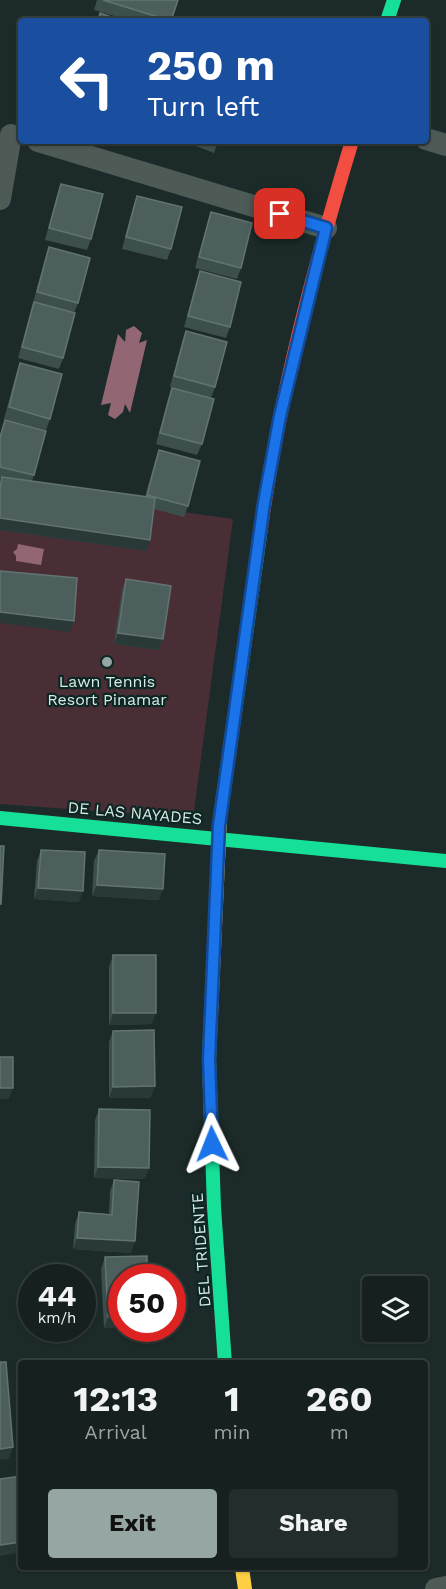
<!DOCTYPE html>
<style>
:root{--surface:#15201f;--page:#222d2c;--text:#f1f3f6;--muted:#9da3a4;--line:#343e3d;--accent:#96a6a3}
body{margin:0;font-family:"Work Sans",sans-serif;background:var(--page);color:var(--text);height:100vh;display:flex;flex-direction:column;font-size:22px;white-space:nowrap}
*{box-sizing:border-box;margin:0}
p{font-size:20px;color:var(--muted)}
.icon{flex:none;width:33px;height:33px;fill:none;stroke:currentColor;stroke-width:2;stroke-linecap:round;stroke-linejoin:round}
.map{position:relative;flex:1;overflow:hidden}
.side{position:absolute;left:18px;top:1360px;width:410px;height:210px;display:flex;flex-direction:column;background:var(--surface);border-radius:6px;box-shadow:0 2px 4px #0004,0 0 0 2px var(--line)}
.side>*{flex:none}
.banner{position:absolute;left:18px;top:18px;width:411px;height:126px;border-radius:6px;box-shadow:0 2px 4px #0004,0 0 0 2px var(--line);background:#1a4fa0;color:#fff;overflow:hidden}
.fabs{position:absolute;left:362px;top:1276px;display:grid;gap:12px}
.fabs a{display:grid;place-items:center;width:66px;height:66px;border-radius:6px;background:var(--surface);box-shadow:0 2px 4px #0004,0 0 0 2px var(--line);font-size:30px}
.speed{position:absolute;left:18px;top:1264px;display:flex;gap:12px;font-size:30px;font-weight:700;text-align:center}
.speed>*{display:grid;place-content:center;width:78px;height:78px;border-radius:50%;background:var(--surface);box-shadow:0 2px 4px #0004,0 0 0 2px var(--line);line-height:1}
.speed small{font-size:15px;font-weight:400}
.speed .limit{border:9px solid #d22;background:#fff;color:#111}
.pin{position:absolute;display:grid;place-items:center;width:51px;height:51px;color:#fff;margin:-26px;border-radius:12px;box-shadow:0 3px 9px #0006}
.me{position:absolute;width:66px;margin:-33px;rotate:358deg;stroke-linejoin:round;filter:drop-shadow(0 0 4px #0008)}
.turn{display:flex;align-items:center;gap:21px;height:126px;padding:0 30px;font-size:27px}
.turn .icon{width:78px;height:78px;stroke-width:2.5}
.turn b{display:block;font-size:42px;line-height:51px}
.eta{display:flex;justify-content:space-evenly;align-items:center;height:102px;text-align:center}
.eta b{font-size:36px;font-weight:700;line-height:42px}
.button{display:flex;gap:12px;margin-top:auto;padding:12px 30px}
.button a{flex:1;height:69px;border-radius:6px;background:var(--accent);color:#111;font-size:24px;font-weight:700;line-height:69px;text-align:center}
.button a+a{background:var(--page);color:var(--text)}
.map>svg:first-child{display:block}
.green{fill:#4a2e36}
.water{fill:#926773}
.lines{fill:none;stroke-linecap:round;stroke-linejoin:round}
.street{stroke:#4d5a56;stroke-width:22}
.fast{stroke:#16e098;stroke-width:14}
.slow{stroke:#ffcf43;stroke-width:14}
.jam{stroke:#f24e42;stroke-width:14}
.wall{fill:#3c4f4c}
.shaded-wall{fill:#283937}
.building{fill:#4d5f5c;stroke:#627472;stroke-width:1.5}
.route-casing{stroke:#114b97;stroke-width:15}
.route{stroke:#1a73e8;stroke-width:10}
.poi-dot{fill:#96a6a3;stroke:#0c2723;stroke-width:2}
.labels{text-anchor:middle;dominant-baseline:central;stroke-width:4.5;stroke-linejoin:round;paint-order:stroke}
.poi-label{font-size:16px;fill:#d8e8e5;stroke:#0c2723}
.street-label{font-size:16px;fill:#d8e8e5;stroke:#0c2723}
</style>
<div class="map">
<svg width="446" height="1589" viewBox="0 0 446 1589">
<rect width="100%" height="100%" fill="#1c2b29"/>
<path class="green" d="M0 487 233 519 193 818 0 804Z"/>
<g class="water">
<path d="M134 326 142 333 139 343 147 340 130 413 125 404 123 412 115 419 108 415 111 403 101 405 118 334 125 342 126 330Z"/>
<path d="M18 544 44 549 41 565 16 561V556L13 552 17 549Z"/>
</g>
<g class="lines">
<g class="street">
<path d="M426 139 446 145"/>
<path d="M38 141 326 228"/>
<path d="M0 199 11 135"/>
<path d="M436 1589 446 1587"/>
</g>
<g class="fast">
<path d="M387 21 394 0"/>
<path d="M0 818 446 861"/>
<path d="M220 818 260 535"/>
<path d="M211 1122 214 1207 225 1364"/>
</g>
<g class="slow">
<path d="M211 1122 209 1059 220 818"/>
<path d="M242 1568 245 1589"/>
</g>
<path class="jam" d="M260 535C278 401 313 270 352 141"/>
</g>
<g class="wall">
<path d="M97 0H178L171 21H131L94 10Z"/>
<path d="M183 141H218L214 153Z"/>
<path d="M61 184 91 239 87 250 45 240 57 195Z"/>
<path d="M137 196 171 249 167 260 122 249 133 207Z"/>
<path d="M211 212 241 268 237 279 195 268 207 224Z"/>
<path d="M49 247 78 303 74 313 63 358 59 369 18 358 45 259Z"/>
<path d="M200 271 230 327 226 338 184 327 196 283Z"/>
<path d="M186 331 215 387 211 398 202 444 197 455 156 444 168 399 172 388 209 398 170 387 182 342Z"/>
<path d="M20 363 50 419 46 430 4 419 16 374Z"/>
<path d="M5 420 34 475 32 481 145 497 155 461 159 450 188 506 184 517 154 509 146 551 0 530V481L1 479H0V434Z"/>
<path d="M126 579 163 639 159 650 114 644 122 590Z"/>
<path d="M41 850 79 902 34 899 37 861Z"/>
<path d="M99 850 159 900 92 896 94 861Z"/>
<path d="M113 955 152 1024 109 1025V967Z"/>
<path d="M113 1031 155 1086 150 1098H109V1042Z"/>
<path d="M99 1109 145 1179 94 1178 95 1120Z"/>
<path d="M114 1180 131 1253 73 1249 75 1224 79 1212 109 1214 110 1191Z"/>
<path d="M105 1257 122 1278V1328H104L101 1269Z"/>
</g>
<g class="shaded-wall">
<path d="M0 518 150 540 146 551 0 530Z"/>
<path d="M0 612 74 621 69 632 0 623Z"/>
<path d="M118 633 163 639 159 650 114 644Z"/>
<path d="M97 885 163 889 159 900 92 896Z"/>
<path d="M38 888 83 891 79 902 34 899Z"/>
<path d="M113 1013H156L152 1024 109 1025Z"/>
<path d="M155 1086 150 1098H109L113 1087Z"/>
<path d="M0 1088H13L9 1099H0Z"/>
<path d="M98 1167 149 1168 145 1179 94 1178Z"/>
<path d="M77 1238 135 1241 131 1253 73 1249Z"/>
<path d="M108 1317H122V1328H104Z"/>
<path d="M13 1447 9 1459 0 1460V1449Z"/>
<path d="M21 1542V1552L0 1556V1545Z"/>
</g>
<g class="building">
<path d="M103 0H178L171 21Z"/>
<path d="M100 13 122 21H98Z"/>
<path d="M139 18 148 21H138Z"/>
<path d="M61 184 103 194 91 239 49 228Z"/>
<path d="M137 196 182 207 171 249 126 237Z"/>
<path d="M211 212 252 223 241 268 199 257Z"/>
<path d="M49 247 90 258 78 303 37 292Z"/>
<path d="M200 271 241 282 230 327 188 316Z"/>
<path d="M34 302 75 313 63 358 22 347Z"/>
<path d="M186 331 227 342 215 387 174 376Z"/>
<path d="M20 363 62 374 50 419 9 407Z"/>
<path d="M172 388 214 399 202 444 160 433Z"/>
<path d="M5 420 46 431 34 475 0 467V438Z"/>
<path d="M159 450 200 461 188 506 147 495Z"/>
<path d="M2 477 155 498 150 540 0 518V489Z"/>
<path d="M0 571 77 578 74 621 0 612Z"/>
<path d="M126 579 171 586 163 639 118 633Z"/>
<path d="M0 846H4L1 904H0Z"/>
<path d="M41 850 85 852 83 891 38 888Z"/>
<path d="M99 850 165 854 163 889 97 885Z"/>
<rect x="113" y="955" width="43" height="58"/>
<path d="M154 1030 155 1086 113 1087V1031Z"/>
<rect x="0" y="1057" width="13" height="31"/>
<path d="M99 1109 150 1110 149 1168 98 1167Z"/>
<path d="M114 1180 139 1182 135 1241 77 1238 79 1212 112 1215Z"/>
<path d="M147 1256V1278H122V1317H108L105 1257Z"/>
<path d="M0 1362H6L13 1447 0 1449Z"/>
<path d="M21 1476V1542L0 1545V1479Z"/>
</g>
<g class="lines">
<g class="route-casing">
<path id="route" d="M212 1144 209 1059 219 826 264 503 280 416 326 228 280 214"/>
</g>
<use href="#route" class="route"/>
</g>
<circle class="poi-dot" cx="107" cy="662" r="6"/>
<g class="labels">
<g class="poi-label">
<text x="107" y="681">Lawn Tennis<tspan x="107" dy="18">Resort Pinamar</tspan></text>
</g>
<g class="street-label">
<text transform="translate(135 813) rotate(5)">DE LAS NAYADES</text>
<text transform="translate(201 1250) rotate(-94)">DEL TRIDENTE</text>
</g>
</g>
</svg>
<div class="fabs">
<a><svg class="icon" aria-label="layers" viewBox="0 0 24 24"><path d="M12 4l9 5-9 5-9-5zM3 14l9 5 9-5"/></svg></a>
</div>
<div class="speed"><div>44<small>km/h</small></div><div class="limit">50</div></div>
<div class="pin" style="left:280px;top:214px;background:#d93025"><svg class="icon" aria-label="arrive" viewBox="0 0 24 24"><path d="M6 21V4h12l-3 4 3 4H6"/></svg></div>
<svg class="me" style="left:212px;top:1144px" viewBox="-20 -20 40 40"><path d="M0-17L14 15 0 8-14 15z" fill="#1a73e8" stroke="#fff" stroke-width="4"/></svg>
<div class="banner">
<div class="turn"><svg class="icon" aria-label="left" viewBox="0 0 24 24"><path d="M17 20v-9H6M10 6l-5 5 5 5"/></svg><div><b>250 m</b>Turn left</div></div>
</div>
<section class="side">
<div class="eta">
<div><b>12:13</b><p>Arrival</p></div>
<div><b>1</b><p>min</p></div>
<div><b>260</b><p>m</p></div>
</div>
<div class="button"><a>Exit</a><a>Share</a></div>
</section>
</div>
